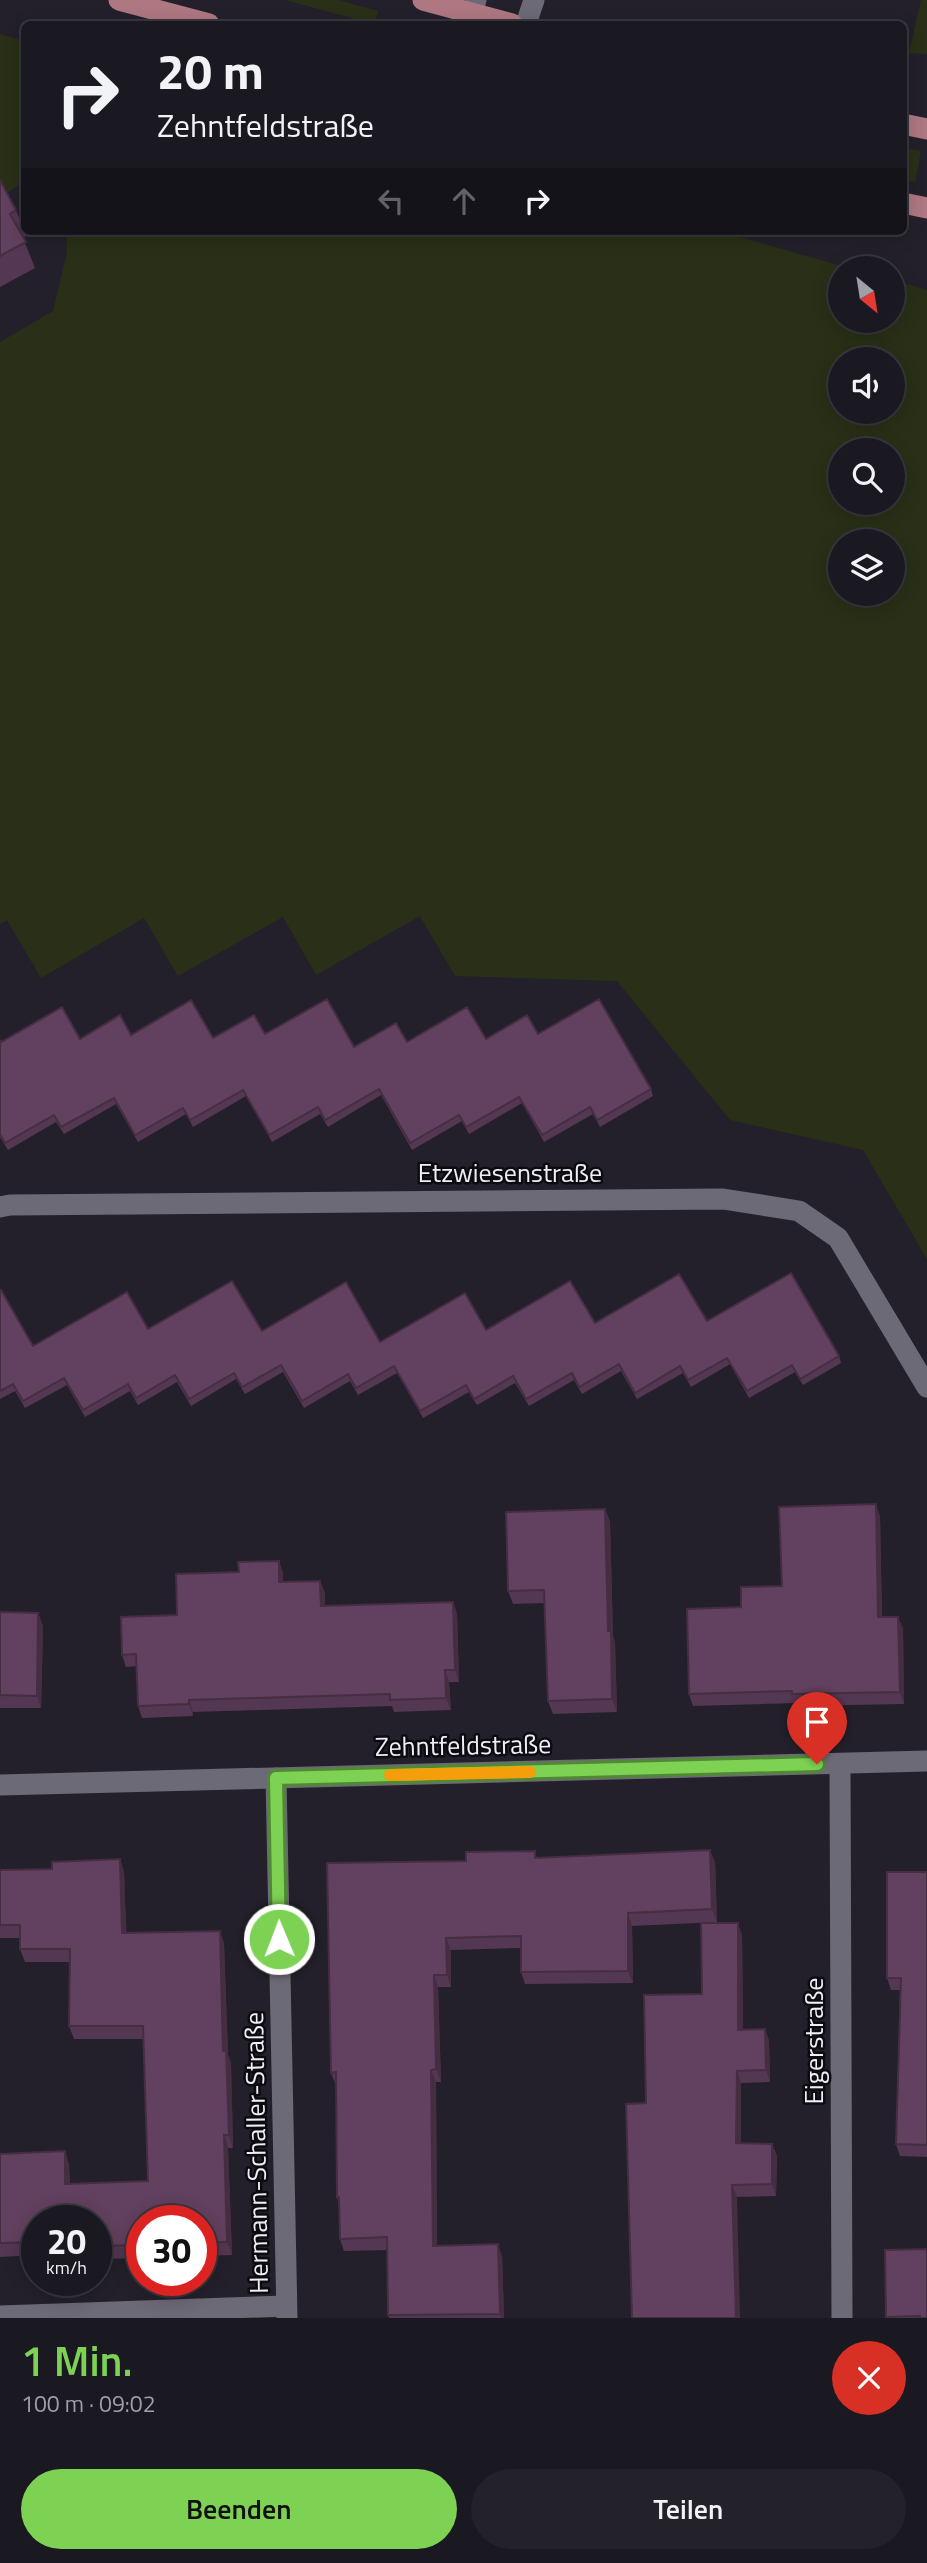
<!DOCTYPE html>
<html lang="de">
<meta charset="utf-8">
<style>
:root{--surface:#1a1820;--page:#232129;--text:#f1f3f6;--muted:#9fa0a5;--line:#38373e;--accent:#7dd153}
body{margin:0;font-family:"Titillium Web",sans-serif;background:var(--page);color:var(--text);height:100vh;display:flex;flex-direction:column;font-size:26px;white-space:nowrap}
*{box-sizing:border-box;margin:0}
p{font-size:23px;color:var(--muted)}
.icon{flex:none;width:38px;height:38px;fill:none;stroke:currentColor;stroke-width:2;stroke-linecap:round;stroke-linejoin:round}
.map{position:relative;height:2318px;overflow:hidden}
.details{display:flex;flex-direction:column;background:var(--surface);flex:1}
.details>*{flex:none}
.top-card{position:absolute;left:21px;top:21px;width:886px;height:214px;border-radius:10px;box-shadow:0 4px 18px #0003,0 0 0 2px var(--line);background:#1a1820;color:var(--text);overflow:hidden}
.needle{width:46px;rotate:150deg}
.fabs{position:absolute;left:828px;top:256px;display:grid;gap:14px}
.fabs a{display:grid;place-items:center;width:77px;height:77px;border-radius:50%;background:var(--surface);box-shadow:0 4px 18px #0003,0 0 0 2px var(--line);font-size:35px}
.speed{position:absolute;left:21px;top:2205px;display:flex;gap:14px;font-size:35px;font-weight:700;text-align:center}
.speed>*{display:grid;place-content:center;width:91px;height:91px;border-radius:50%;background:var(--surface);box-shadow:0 4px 18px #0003,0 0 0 2px var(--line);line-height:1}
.speed small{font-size:18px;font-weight:400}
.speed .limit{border:10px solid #d22;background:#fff;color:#111}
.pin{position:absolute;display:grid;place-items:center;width:60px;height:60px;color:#fff;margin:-72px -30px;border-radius:50% 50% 50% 0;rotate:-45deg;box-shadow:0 0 7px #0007}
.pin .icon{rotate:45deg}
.me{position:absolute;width:77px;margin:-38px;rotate:359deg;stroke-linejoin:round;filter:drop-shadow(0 0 5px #0008)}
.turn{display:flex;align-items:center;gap:24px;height:147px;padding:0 21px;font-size:32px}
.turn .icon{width:91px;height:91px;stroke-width:2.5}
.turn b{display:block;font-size:49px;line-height:60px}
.lanes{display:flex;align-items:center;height:66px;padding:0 21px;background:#0003;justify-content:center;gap:35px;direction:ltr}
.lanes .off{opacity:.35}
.round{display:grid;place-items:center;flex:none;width:74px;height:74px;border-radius:37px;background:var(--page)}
.overview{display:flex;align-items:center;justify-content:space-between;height:119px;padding:0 21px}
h1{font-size:42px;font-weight:600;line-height:52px;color:var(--accent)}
.cta{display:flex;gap:14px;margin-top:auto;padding:14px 21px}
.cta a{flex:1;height:80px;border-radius:42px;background:var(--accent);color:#111;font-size:28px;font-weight:600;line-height:80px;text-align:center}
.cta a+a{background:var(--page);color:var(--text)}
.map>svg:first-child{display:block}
.green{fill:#293017;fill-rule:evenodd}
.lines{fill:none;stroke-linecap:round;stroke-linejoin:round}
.minor{stroke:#6d6a77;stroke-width:21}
.major{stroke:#ae7782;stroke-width:21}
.wall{fill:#543752}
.shaded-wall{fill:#452d42}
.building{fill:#62405f;stroke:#452d42;stroke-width:2}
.route-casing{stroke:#518836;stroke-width:18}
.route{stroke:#7dd153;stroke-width:12}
.slow{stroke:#f59e0b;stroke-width:12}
.labels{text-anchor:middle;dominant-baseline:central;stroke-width:5;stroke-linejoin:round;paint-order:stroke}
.street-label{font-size:26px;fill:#efedf5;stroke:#0c0b0f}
</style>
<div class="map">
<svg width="927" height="2318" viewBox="0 0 927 2318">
<rect width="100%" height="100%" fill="#23202b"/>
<g class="green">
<path d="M285 0H338L378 11 374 24Z"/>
<path d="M921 0H927V54L909 53Z"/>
<path d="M0 34 24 41V180L5 195 0 205Z"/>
<path d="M903 147 921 151 915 182 903 179Z"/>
<path d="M66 231H719L849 268H840V320H892L893 280 927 290V1259L863 1150 730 1120 617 981 455 976 420 916 316 975 283 917 178 976 144 918 41 978 7 920 0 924V342L53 311 67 252ZM840 359H892V411H840ZM840 450H892V502H840ZM840 541H892V593H840Z"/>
</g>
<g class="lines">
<g class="minor">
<path d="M469 24 476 0"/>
<path d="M526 24 534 0"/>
<path d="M0 1207 10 1205 723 1199 799 1211 838 1238 927 1387"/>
<path d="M840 1764 842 2318"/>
<path d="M276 1778 287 2318"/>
<path d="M0 1785 927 1761"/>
<path d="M0 2316 286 2306"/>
</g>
<g class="major">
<path d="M119 0 209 24"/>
<path d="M423 0 512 24"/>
<path d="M903 124 927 129"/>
<path d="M903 203 927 208"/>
</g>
</g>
<g class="wall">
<path d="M0 180 16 210 26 236 23 238 35 268 0 287Z"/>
<path d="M265 1034 354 1047 407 1042 486 1039 538 1034 651 1089 653 1096 600 1127 593 1114 544 1142 522 1103 469 1134 462 1121 412 1150 381 1095 328 1127 320 1114 272 1142 246 1096 193 1127 186 1114 138 1142 116 1104 64 1134 56 1122 8 1150 0 1137V1040L1 1042 80 1039 131 1035 213 1038Z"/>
<path d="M0 1290 33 1346 148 1329 262 1331 380 1342 486 1330 595 1323 707 1321 839 1356 841 1363 803 1385 795 1372 749 1398 730 1364 691 1387 683 1373 637 1399 621 1371 582 1394 574 1380 529 1406 515 1383 477 1405 469 1392 423 1418 397 1373 358 1395 350 1381 304 1408 283 1372 245 1394 236 1379 191 1406 177 1382 138 1405 130 1391 85 1417 67 1385 25 1408 15 1391 0 1399Z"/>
<path d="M605 1509 610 1522 613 1636 615 1643 617 1712 553 1714 548 1701 545 1603 513 1604 508 1591Z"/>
<path d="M880 1516 882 1617H898L903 1629 904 1704 796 1706 795 1703 693 1706 689 1694 741 1607 782 1586Z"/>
<path d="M283 1573V1582L320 1581 325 1593V1606L453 1602 457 1614 459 1682H449L451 1710 394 1712 392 1706 193 1712V1716L142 1718 138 1706 137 1666 126 1667 122 1655 177 1615Z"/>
<path d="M0 1612 38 1613 43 1626 41 1708H0Z"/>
<path d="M535 1851 537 1858 715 1862 717 1922 632 1926 633 1983 525 1984 521 1972V1948L451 1950V1987H438L441 2082H436L437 2246 502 2256 504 2318H389L388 2315 387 2250 344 2251 340 2239 339 2204 337 2197 336 2085 331 2073 466 1861Z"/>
<path d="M120 1859 124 1872 126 1933 220 1931 224 1944 228 2055 231 2063 233 2148H228L232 2255 201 2256V2221H142V2258L96 2259V2221H37V2255L0 2257V2154L69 2164 70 2184 148 2181 143 2039H74L69 2026V1962H25L20 1949V1938H0V1870L52 1869Z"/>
<path d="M927 1872V2157L900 2156 896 2144 900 1990H891L887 1978Z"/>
<path d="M742 1935 743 2030 765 2029 769 2041 770 2082 741 2083V2143L772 2144 777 2156 776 2196 737 2197 646 2103 702 1994Z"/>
<path d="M927 2249V2318H886V2317Z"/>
</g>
<g class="shaded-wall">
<path d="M876 1504 880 1516 882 1629 878 1617Z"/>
<path d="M605 1509 610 1522 613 1636 615 1643 617 1712 612 1699 608 1631Z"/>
<path d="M279 1561 283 1573V1594L279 1582Z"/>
<path d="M320 1581 325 1593V1618L321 1606Z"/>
<path d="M453 1602 457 1614 459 1682 455 1670Z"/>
<path d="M38 1613 43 1626 41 1708 37 1696Z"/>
<path d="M898 1617 903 1629 904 1704 900 1692Z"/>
<path d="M445 1670 449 1682 451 1710 446 1698Z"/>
<path d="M189 1700 193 1712V1716L189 1704Z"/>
<path d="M710 1850 715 1862 717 1922 712 1909Z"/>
<path d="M120 1859 124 1872 127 1946 122 1933Z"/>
<path d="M628 1913 632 1926 633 1983 628 1971Z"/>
<path d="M738 1923 742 1935 743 2042 738 2030Z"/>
<path d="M220 1931 224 1944 228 2055 231 2063 233 2148 229 2135 223 2051Z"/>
<path d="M446 1938 451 1950V1987L447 1975Z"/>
<path d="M434 1975 438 1987 441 2082 436 2069Z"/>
<path d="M765 2029 769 2041 770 2082 766 2070Z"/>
<path d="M431 2070 436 2082 437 2258 433 2246Z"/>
<path d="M737 2071 741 2083V2155L736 2143Z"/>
<path d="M224 2135 228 2148 232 2255 227 2242Z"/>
<path d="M772 2144 777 2156 776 2196 772 2184Z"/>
<path d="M65 2151 69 2164 70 2197 65 2184Z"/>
<path d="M732 2185 737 2197 740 2318H736Z"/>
<path d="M498 2244 502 2256 504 2318H501L500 2314Z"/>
</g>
<g class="building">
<path d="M0 180 16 210 10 214 26 242 0 256Z"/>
<path d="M327 999 354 1047 396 1023 407 1042 467 1007 486 1039 527 1015 538 1034 599 999 651 1089 597 1120 590 1107 542 1135 519 1097 466 1127 459 1115 410 1143 379 1089 325 1120 318 1107 269 1135 243 1090 190 1120 183 1108 135 1135 114 1098 61 1127 54 1115 5 1143 0 1134V1040L1 1042 62 1007 80 1039 120 1015 131 1035 191 1000 213 1038 254 1015 265 1034Z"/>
<path d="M791 1273 839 1356 800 1379 792 1365 747 1391 727 1358 688 1380 680 1366 635 1393 619 1364 579 1387 572 1373 526 1399 513 1376 474 1399 466 1385 420 1411 394 1366 356 1388 348 1374 302 1401 281 1365 242 1387 234 1373 189 1399 175 1375 136 1398 128 1384 83 1410 64 1378 23 1401 13 1384 0 1391V1290H1L33 1346 127 1292 148 1329 232 1281 262 1331 346 1282 380 1342 465 1293 486 1330 570 1281 595 1323 679 1274 707 1321Z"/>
<path d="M876 1504 878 1617H898L900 1692 792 1694V1691L689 1694 687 1609 741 1607V1587L782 1586 779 1507Z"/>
<path d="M605 1509 608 1631H611L612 1699 548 1701 544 1590 508 1591 506 1512Z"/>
<path d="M279 1561V1582L320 1581 321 1606 453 1602 455 1670H445L446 1698 390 1700V1694L189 1700V1704L138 1706 136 1654 122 1655 121 1617 177 1615 176 1574 239 1572 238 1562Z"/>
<path d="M0 1612 38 1613 37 1696 0 1695Z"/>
<path d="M710 1850 712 1909 628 1913V1971L521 1972V1936L446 1938 447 1975H434L436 2069 431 2070 433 2246 498 2244 500 2314 388 2315 387 2237 340 2239 339 2197H337L336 2072 331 2073 327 1863 466 1861V1852L535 1851V1858Z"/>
<path d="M120 1859 122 1933 220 1931 223 2051 226 2050 229 2135H224L227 2242H201V2221H142V2245L96 2246V2221H37V2242L0 2243V2154L65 2151V2184L148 2181 143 2026H69L70 1949H20V1925H0V1870L52 1869V1862Z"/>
<path d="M887 1872H927V2145L896 2144 901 1978H887Z"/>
<path d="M701 1923H738V2030L765 2029 766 2070 737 2071 736 2143 772 2144V2184L732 2185 736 2318H632L626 2104 646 2103 644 1995 702 1994Z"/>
<path d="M927 2249V2318H920V2316L886 2317 885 2250Z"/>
</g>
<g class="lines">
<g class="route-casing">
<path id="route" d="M279 1939 276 1778 817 1764"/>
</g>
<use href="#route" class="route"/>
<path class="slow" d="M390 1775 530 1772"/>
</g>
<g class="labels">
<g class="street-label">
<text x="510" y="1172">Etzwiesenstraße</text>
<text transform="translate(463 1745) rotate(-1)">Zehntfeldstraße</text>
<text transform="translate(813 2041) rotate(-90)">Eigerstraße</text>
<text transform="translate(256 2153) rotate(-91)">Hermann-Schaller-Straße</text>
</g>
</g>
</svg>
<div class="fabs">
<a><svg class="needle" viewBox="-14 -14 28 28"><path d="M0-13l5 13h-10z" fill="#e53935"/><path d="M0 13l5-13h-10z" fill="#9fa0a5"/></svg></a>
<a><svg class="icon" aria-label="sound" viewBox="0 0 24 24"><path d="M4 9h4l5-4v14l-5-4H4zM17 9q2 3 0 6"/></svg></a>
<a><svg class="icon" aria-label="search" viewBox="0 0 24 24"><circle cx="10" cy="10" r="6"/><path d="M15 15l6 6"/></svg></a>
<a><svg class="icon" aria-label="layers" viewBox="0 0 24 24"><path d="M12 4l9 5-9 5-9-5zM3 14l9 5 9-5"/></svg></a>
</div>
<div class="speed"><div>20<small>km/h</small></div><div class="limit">30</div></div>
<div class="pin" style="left:817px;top:1764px;background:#d93025"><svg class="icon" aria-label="arrive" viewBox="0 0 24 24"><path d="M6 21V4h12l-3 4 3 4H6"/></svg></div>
<svg class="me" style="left:279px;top:1939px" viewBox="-20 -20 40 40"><circle r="17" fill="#7dd153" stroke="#fff" stroke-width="3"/><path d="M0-11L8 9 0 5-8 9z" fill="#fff"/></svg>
<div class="top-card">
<div class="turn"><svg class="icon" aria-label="right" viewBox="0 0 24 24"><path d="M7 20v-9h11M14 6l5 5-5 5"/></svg><div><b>20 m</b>Zehntfeldstraße</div></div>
<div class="lanes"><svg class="icon off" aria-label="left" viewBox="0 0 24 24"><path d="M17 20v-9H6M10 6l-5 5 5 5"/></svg><svg class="icon off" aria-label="ahead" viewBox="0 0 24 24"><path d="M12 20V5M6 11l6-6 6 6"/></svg><svg class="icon" aria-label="right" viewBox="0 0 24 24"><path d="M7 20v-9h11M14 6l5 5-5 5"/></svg></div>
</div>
</div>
<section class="details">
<div class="overview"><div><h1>1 Min.</h1><p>100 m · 09:02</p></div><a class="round" style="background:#d93025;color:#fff"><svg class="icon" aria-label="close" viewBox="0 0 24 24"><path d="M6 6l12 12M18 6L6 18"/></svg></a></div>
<div class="cta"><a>Beenden</a><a>Teilen</a></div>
</section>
